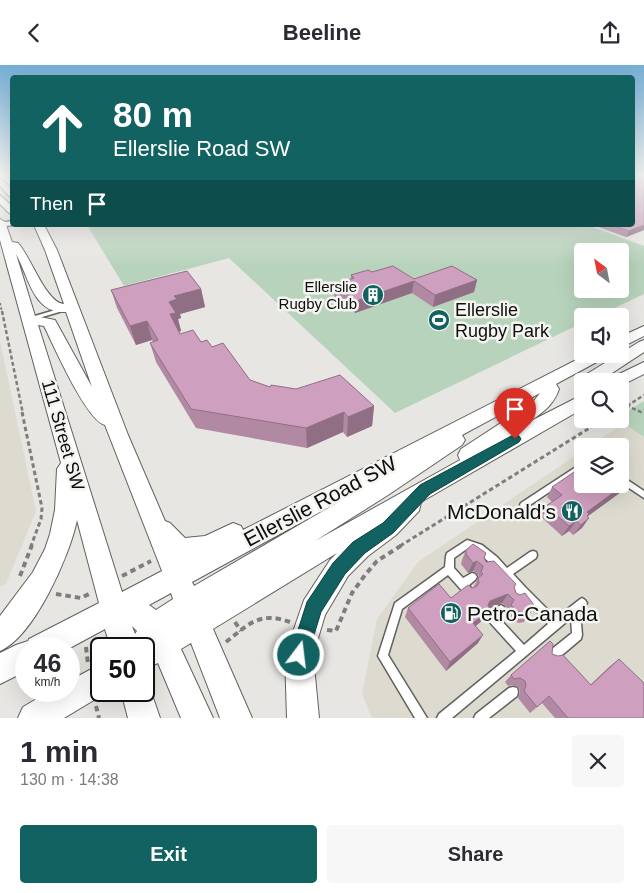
<!DOCTYPE html>
<meta charset="utf-8">
<style>
:root{--surface:#fff;--page:#f7f7f7;--text:#2b2b33;--muted:#7c7c81;--accent:#116261}
body{margin:0;font-family:Arial,sans-serif;background:var(--page);color:var(--text);height:100vh;display:flex;flex-direction:column;font-size:19px;white-space:nowrap}
*{box-sizing:border-box;margin:0}
p{font-size:16px;color:var(--muted)}
.icon{flex:none;width:28px;height:28px;fill:none;stroke:currentColor;stroke-width:2;stroke-linecap:round;stroke-linejoin:round}
.map{position:relative;height:653px;overflow:hidden}
.side{display:flex;flex-direction:column;background:var(--surface);flex:1}
.side>*{flex:none}
.top-card{position:absolute;left:10px;top:10px;width:625px;height:152px;border-radius:5px;box-shadow:0 5px 20px #0002;background:#116261;color:#fff;overflow:hidden}
.needle{width:32px;rotate:328deg}
.tools{position:absolute;left:574px;top:178px;display:grid;gap:10px}
.tools a{display:grid;place-items:center;width:55px;height:55px;border-radius:5px;background:var(--surface);box-shadow:0 5px 20px #0002;font-size:25px}
.speed{position:absolute;left:15px;top:572px;display:flex;gap:10px;font-size:25px;font-weight:700;text-align:center}
.speed>*{display:grid;place-content:center;width:65px;height:65px;border-radius:50%;background:var(--surface);box-shadow:0 5px 20px #0002;line-height:1}
.speed small{font-size:12px;font-weight:400}
.speed .limit{border:2px solid #111;border-radius:8px;background:#fff;color:#111}
.pin{position:absolute;display:grid;place-items:center;width:42px;height:42px;color:#fff;margin:-51px -21px;border-radius:50% 50% 50% 0;rotate:-45deg;box-shadow:0 0 5px #0007}
.pin .icon{rotate:45deg}
.me{position:absolute;width:55px;margin:-28px;rotate:15deg;stroke-linejoin:round;filter:drop-shadow(0 0 4px #0008)}
.turn{display:flex;align-items:center;gap:18px;height:105px;padding:0 20px;font-size:22px}
.turn .icon{width:65px;height:65px;stroke-width:2.5}
.turn b{display:block;font-size:35px;line-height:42px}
.then{display:flex;align-items:center;height:48px;padding:0 20px;background:#0003;gap:10px;font-size:19px}
.round{display:grid;place-items:center;flex:none;width:52px;height:52px;border-radius:5px;background:var(--page)}
.headline{display:flex;align-items:center;justify-content:space-between;height:85px;padding:0 20px}
h1{font-size:30px;font-weight:700;line-height:38px}
.action{display:flex;gap:10px;margin-top:auto;padding:10px 20px}
.action a{flex:1;height:58px;border-radius:5px;background:var(--accent);color:#fff;font-size:20px;font-weight:700;line-height:58px;text-align:center}
.action a+a{background:var(--page);color:var(--text)}
header{display:flex;justify-content:space-between;align-items:center;height:65px;padding:0 20px;background:var(--surface);font-size:22px;font-weight:700}
.map>svg:first-child{display:block}
.built{fill:#dddbd0}
.green{fill:#b8d3bc;fill-rule:evenodd}
.lines{fill:none;stroke-linecap:round;stroke-linejoin:round}
.lane-casing{stroke:#61615e;stroke-width:3}
.street-casing{stroke:#61615e;stroke-width:3}
.secondary-casing{stroke:#61615e;stroke-width:2}
.path-far3{stroke:#7f7e7c;stroke-width:2;stroke-dasharray:2.5 2;stroke-linecap:butt}
.path-far2{stroke:#7f7e7c;stroke-width:2.5;stroke-dasharray:4 2.5;stroke-linecap:butt}
.path-far1{stroke:#7f7e7c;stroke-width:3;stroke-dasharray:4.5 3;stroke-linecap:butt}
.path{stroke:#7f7e7c;stroke-width:4;stroke-dasharray:5.5 4;stroke-linecap:butt}
.lane{fill:#fff;fill-rule:evenodd}
.street{fill:#fff;fill-rule:evenodd}
.secondary{fill:#fff;fill-rule:evenodd}
.wall{fill:#b189a3}
.shaded-wall{fill:#906f85}
.building{fill:#ce9fbe;stroke:#906f85}
.route{fill:#116261;stroke:#0b403f}
.labels{text-anchor:middle;dominant-baseline:central;stroke-width:5;stroke-linejoin:round;paint-order:stroke}
.far-poi-label{font-size:15px;fill:#0e0e0d;stroke:#f4f4f0;text-anchor:end}
.poi-label{font-size:18px;fill:#0e0e0d;stroke:#f4f4f0;text-anchor:start}
.street-label{font-size:18px;fill:#0e0e0d;stroke:#f4f4f0}
.near-street-label{font-size:21px;fill:#0e0e0d;stroke:#f4f4f0}
.near-poi-label{font-size:21px;fill:#0e0e0d;stroke:#f4f4f0;text-anchor:end}
</style>
<header><svg class="icon" aria-label="back" viewBox="0 0 24 24"><path d="M15 5l-7 7 7 7"/></svg>Beeline<svg class="icon" aria-label="share" viewBox="0 0 24 24"><path d="M12 15V3M7 8l5-5 5 5M5 13v7h14v-7"/></svg></header>
<div class="map">
<svg width="644" height="653" viewBox="0 0 644 653">
<rect width="100%" height="100%" fill="#e7e6e3"/>
<g class="built">
<path d="M0 276 36 446 6 519 0 522Z"/>
<path d="M624 358 644 372V653H372L362 629 377 554 418 497 582 386V419H620V381H590Z"/>
</g>
<g class="green">
<path d="M87 160H587L644 181V229L598 251H582V258L395 348 229 193 124 221ZM582 186H620V224H582Z"/>
<path d="M644 336V372L617 354H620V351Z"/>
</g>
<g class="lines">
<g class="lane-casing">
<g id="lane">
<path d="M62 243H64L66 244V245L32 255 30 256 27 254 28 253Z"/>
<path d="M582 398V405L527 442 524 443 521 442 520 440 521 438Z"/>
<path d="M620 410 644 426V433L620 417Z"/>
<path d="M467 475 482 480 497 492 507 503 530 487 533 486 536 487 537 490 536 493 513 509 526 523 556 553 579 535 582 533 585 535 587 538 585 541 580 546 582 570 581 574 555 596 551 597 547 596 546 592 547 588 572 568 571 553 452 653H437L439 649 516 586 486 553 484 550 486 547 489 545 492 546 501 540 504 542 506 545 504 548 499 553 524 580 548 559 522 533 518 536 515 538 512 536 510 533 512 530 516 526 493 501 489 500 488 496 476 486 468 483 454 493V503L463 513 472 508 475 509 477 512 475 515 469 520 473 526 471 529 468 531 465 529 448 510 402 544 388 590 427 653H415L378 591 395 538 445 502 446 491 447 488Z"/>
<path d="M513 622 517 623 518 627 517 631 489 653H474L476 649 509 623Z"/>
</g>
</g>
<g class="street-casing">
<path id="street" d="M12 156 13 160 0 162V158Z"/>
</g>
<g class="secondary-casing">
<g id="secondary">
<path d="M0 113 12 124V132L9 131 0 121Z"/>
<path d="M0 130 12 141V149L9 148 0 139Z"/>
<path d="M0 154 5 157 12 177 18 178C31 192 46 238 64 239L45 185 34 160H44L57 185 128 370 165 456 170 458 185 473 205 471 233 458 241 461 243 465 588 289H608L606 292 556 319 559 324C554 340 542 348 529 357L582 330V344L421 437 419 446 396 470 368 491 348 511 325 550 313 590 319 653H287L285 590 304 535 330 495 337 488 213 564 252 653H220L191 578 181 584 213 653H181L158 598 144 604V584H111L105 564 68 584H26V606L0 619V588L16 580 28 576 29 574 99 538 77 455C70 490 34 572 0 586V551L33 507 45 484 50 469 55 445 57 404 61 398 0 175ZM16 189C29 212 33 249 66 247L92 322 55 255 35 251ZM38 260 44 261C54 281 86 355 105 360L162 506 122 527ZM540 328 533 337 461 384 458 390 460 395 315 476 388 430 462 380 465 375 462 370ZM342 435 194 521 192 517ZM171 528 173 534 156 545 149 540ZM132 561 137 566 135 569Z"/>
<path d="M644 261V271L620 283V272Z"/>
<path d="M644 275V287L600 316H582V320L579 316 582 312 639 277Z"/>
<path d="M644 297V309L620 321V316H610L613 312Z"/>
<path d="M101 599V626H109L64 653H18L23 642 50 626H69V616Z"/>
<path d="M144 614 147 615 160 653H128L121 626H144Z"/>
</g>
</g>
<path class="path-far3" d="M0 238 2 247"/>
<g class="path-far2">
<path d="M2 246 23 349"/>
<path d="M627 341 644 330"/>
<path d="M620 344 627 341 641 347 644 345"/>
</g>
<g class="path-far1">
<path d="M22 347 42 443 41 454 31 481"/>
<path d="M400 481 604 354"/>
</g>
<g class="path">
<path d="M20 511 32 480"/>
<path d="M122 511 151 496"/>
<path d="M56 529 81 533 89 529"/>
<path d="M235 557 241 566"/>
<path d="M327 565 336 566 352 528 365 510 377 496 402 480"/>
<path d="M226 577C249 559 259 546 290 557"/>
<path d="M86 582 88 599"/>
<path d="M96 641 99 653"/>
</g>
<use href="#lane" class="lane"/>
<use href="#street" class="street"/>
<use href="#secondary" class="secondary"/>
</g>
<g class="wall">
<path d="M593 160H632L644 165 626 172Z"/>
<path d="M372 207 414 214 477 215 474 227 433 242 412 228 355 248 334 231V219L351 214V210Z"/>
<path d="M201 224 205 242 180 249 181 253 178 254 181 266 179 267 180 269 201 277 212 282 250 315 270 322 374 341 372 361 347 372 343 367 307 383 196 363 156 297 150 278 153 277 152 275 136 280 117 243 111 225Z"/>
<path d="M582 419 621 427 588 451 582 463 573 470 569 466 562 471 540 451 546 441 552 437 547 432 552 422Z"/>
<path d="M466 485 484 493 486 497 514 523 516 528 530 548 524 557 519 558 510 555 505 550 508 544 502 538 489 544 490 545 484 554 476 561 478 578 446 606 405 552 408 543 451 533 473 523 479 511 473 506 468 508 461 499 462 495Z"/>
<path d="M552 589 590 620 610 601 619 594 644 653H555L542 638 530 648 518 633 520 627 519 623 513 620 508 621 505 617 511 610Z"/>
</g>
<g class="shaded-wall">
<path d="M644 160V165L626 172 629 166Z"/>
<path d="M477 215 474 227 433 242 435 230Z"/>
<path d="M414 216 412 228 355 248 356 236Z"/>
<path d="M201 224 205 242 180 249 181 253 178 254 181 266 175 268 170 249 169 237 174 231Z"/>
<path d="M147 256 152 275 136 280 130 261Z"/>
<path d="M374 341 372 361 347 372 348 352Z"/>
<path d="M344 347 343 367 307 383 306 363Z"/>
<path d="M628 417 621 427 588 451 584 457 589 453 582 463 573 470 581 460 587 447Z"/>
<path d="M576 456 569 466 562 471 569 461Z"/>
<path d="M477 496 473 506 468 508 473 498Z"/>
<path d="M508 529 502 538 485 545 482 549 490 536Z"/>
<path d="M490 545 484 554 468 567 473 558Z"/>
<path d="M483 570 478 578 446 606 450 597Z"/>
</g>
<g class="building">
<path d="M632 110H644V160L629 166 611 160H632Z"/>
<path d="M393 201 414 214 452 201 477 215 435 230 414 216 356 236 334 219 354 213 351 210 368 205 372 207Z"/>
<path d="M187 206 201 224 174 231 177 234 169 237 176 248 170 249 180 269 193 265 201 277 207 275 212 282 223 278 250 315 270 322 271 320 296 324 340 310 374 341 348 352 344 347 306 363 191 344 150 278 158 275 147 256 130 261 111 225Z"/>
<path d="M580 403 582 405V419H620V410L628 417 587 447 589 449 587 451 589 453 581 460 576 456 569 461 546 441 562 430 552 422Z"/>
<path d="M473 479 486 488 484 493 486 497 494 496 516 519 514 522 516 528 520 530 525 528 534 540 530 548 526 549 516 546 511 540 514 535 508 529 490 536 488 540 490 545 473 558 483 570 450 597 408 543 439 519 451 533 468 520 472 523 477 521 479 518 478 513 483 509 481 507 483 501 477 496 473 498 466 489V485Z"/>
<path d="M550 576 553 579 552 589 558 591 563 590 591 620 619 594 644 618V653H568L549 631 537 642 524 626 526 621 525 616 520 613 514 614 511 610Z"/>
</g>
<linearGradient id="sky" x2="0" y2="1"><stop stop-color="#75afd5"/><stop offset="0.55" stop-color="#f4f4f2"/><stop offset="1" stop-color="#f4f4f2" stop-opacity="0"/></linearGradient>
<rect width="644" height="201" fill="url(#sky)"/>
<path class="route" d="M515 369 519 371 521 374 519 377 430 429 393 468 365 488 345 509 321 547 306 596 299 599 293 596 290 590 307 537 333 498 353 477 383 458 420 420Z"/>
<defs>
<g id="building-disc" transform="scale(1.125)"><circle r="9.5" fill="#116261" stroke="#f4f4f0"/><path d="M-4-6H4V6H1V3H-1V6H-4ZM-2.5-4.3h1.7v1.8h-1.7ZM.8-4.3h1.7v1.8H.8ZM-2.5-1h1.7V.8h-1.7ZM.8-1h1.7V.8H.8Z" fill="#fff"/></g>
<g id="stadium-disc" transform="scale(1.125)"><circle r="9.5" fill="#116261" stroke="#f4f4f0"/><path d="M0-5a6.5 5 0 1 0 0 10a6.5 5 0 1 0 0-10ZM-3.5-1.8h7v3.6h-7Z" fill="#fff"/></g>
<g id="restaurant-disc" transform="scale(1.125)"><circle r="9.5" fill="#116261" stroke="#f4f4f0"/><path d="M-5-6h1v4h1v-4h1v4h1v-4h1v5L-1.5 .5V6h-2V.5L-5-1ZM5-6V6H3V1.5H1.5Q1.5-4 5-6Z" fill="#fff"/></g>
<g id="fuel-disc" transform="scale(1.125)"><circle r="9.5" fill="#116261" stroke="#f4f4f0"/><path d="M-5.5-6h7V0h2V4h1.3V-2.5L3-4.5l.8-.8L6-3V5H2.5V1h-1V6h-7ZM-4.2-4.7v3.2H.2V-4.7Z" fill="#fff"/></g>
</defs>
<g fill-rule="evenodd">
<use href="#building-disc" x="373" y="230"/>
<use href="#stadium-disc" x="439" y="255"/>
<use href="#restaurant-disc" x="572" y="446"/>
<use href="#fuel-disc" x="451" y="548"/>
</g>
<g class="labels">
<g class="far-poi-label">
<text x="357" y="221">Ellerslie<tspan x="357" dy="17">Rugby Club</tspan></text>
</g>
<g class="poi-label">
<text x="455" y="245">Ellerslie<tspan x="455" dy="21">Rugby Park</tspan></text>
</g>
<g class="street-label">
<text transform="translate(63 370) rotate(74)">111 Street SW</text>
</g>
<g class="near-street-label">
<text transform="translate(320 436) rotate(-28)">Ellerslie Road SW</text>
</g>
<g class="near-poi-label">
<text x="556" y="446">McDonald's</text>
<text x="467" y="548" text-anchor="start">Petro-Canada</text>
</g>
</g>
</svg>
<div class="tools">
<a><svg class="needle" viewBox="-14 -14 28 28"><path d="M0-13l5 13h-10z" fill="#e53935"/><path d="M0 13l5-13h-10z" fill="#7c7c81"/></svg></a>
<a><svg class="icon" aria-label="sound" viewBox="0 0 24 24"><path d="M4 9h4l5-4v14l-5-4H4zM17 9q2 3 0 6"/></svg></a>
<a><svg class="icon" aria-label="search" viewBox="0 0 24 24"><circle cx="10" cy="10" r="6"/><path d="M15 15l6 6"/></svg></a>
<a><svg class="icon" aria-label="layers" viewBox="0 0 24 24"><path d="M12 4l9 5-9 5-9-5zM3 14l9 5 9-5"/></svg></a>
</div>
<div class="speed"><div>46<small>km/h</small></div><div class="limit">50</div></div>
<div class="pin" style="left:515px;top:374px;background:#d93025"><svg class="icon" aria-label="arrive" viewBox="0 0 24 24"><path d="M6 21V4h12l-3 4 3 4H6"/></svg></div>
<svg class="me" style="left:299px;top:590px" viewBox="-20 -20 40 40"><circle r="17" fill="#116261" stroke="#fff" stroke-width="3"/><path d="M0-11L8 9 0 5-8 9z" fill="#fff"/></svg>
<div class="top-card">
<div class="turn"><svg class="icon" aria-label="ahead" viewBox="0 0 24 24"><path d="M12 20V5M6 11l6-6 6 6"/></svg><div><b>80 m</b>Ellerslie Road SW</div></div>
<div class="then">Then<svg class="icon" aria-label="arrive" viewBox="0 0 24 24"><path d="M6 21V4h12l-3 4 3 4H6"/></svg></div>
</div>
</div>
<section class="side">
<div class="headline"><div><h1>1 min</h1><p>130 m · 14:38</p></div><a class="round"><svg class="icon" aria-label="close" viewBox="0 0 24 24"><path d="M6 6l12 12M18 6L6 18"/></svg></a></div>
<div class="action"><a>Exit</a><a>Share</a></div>
</section>
